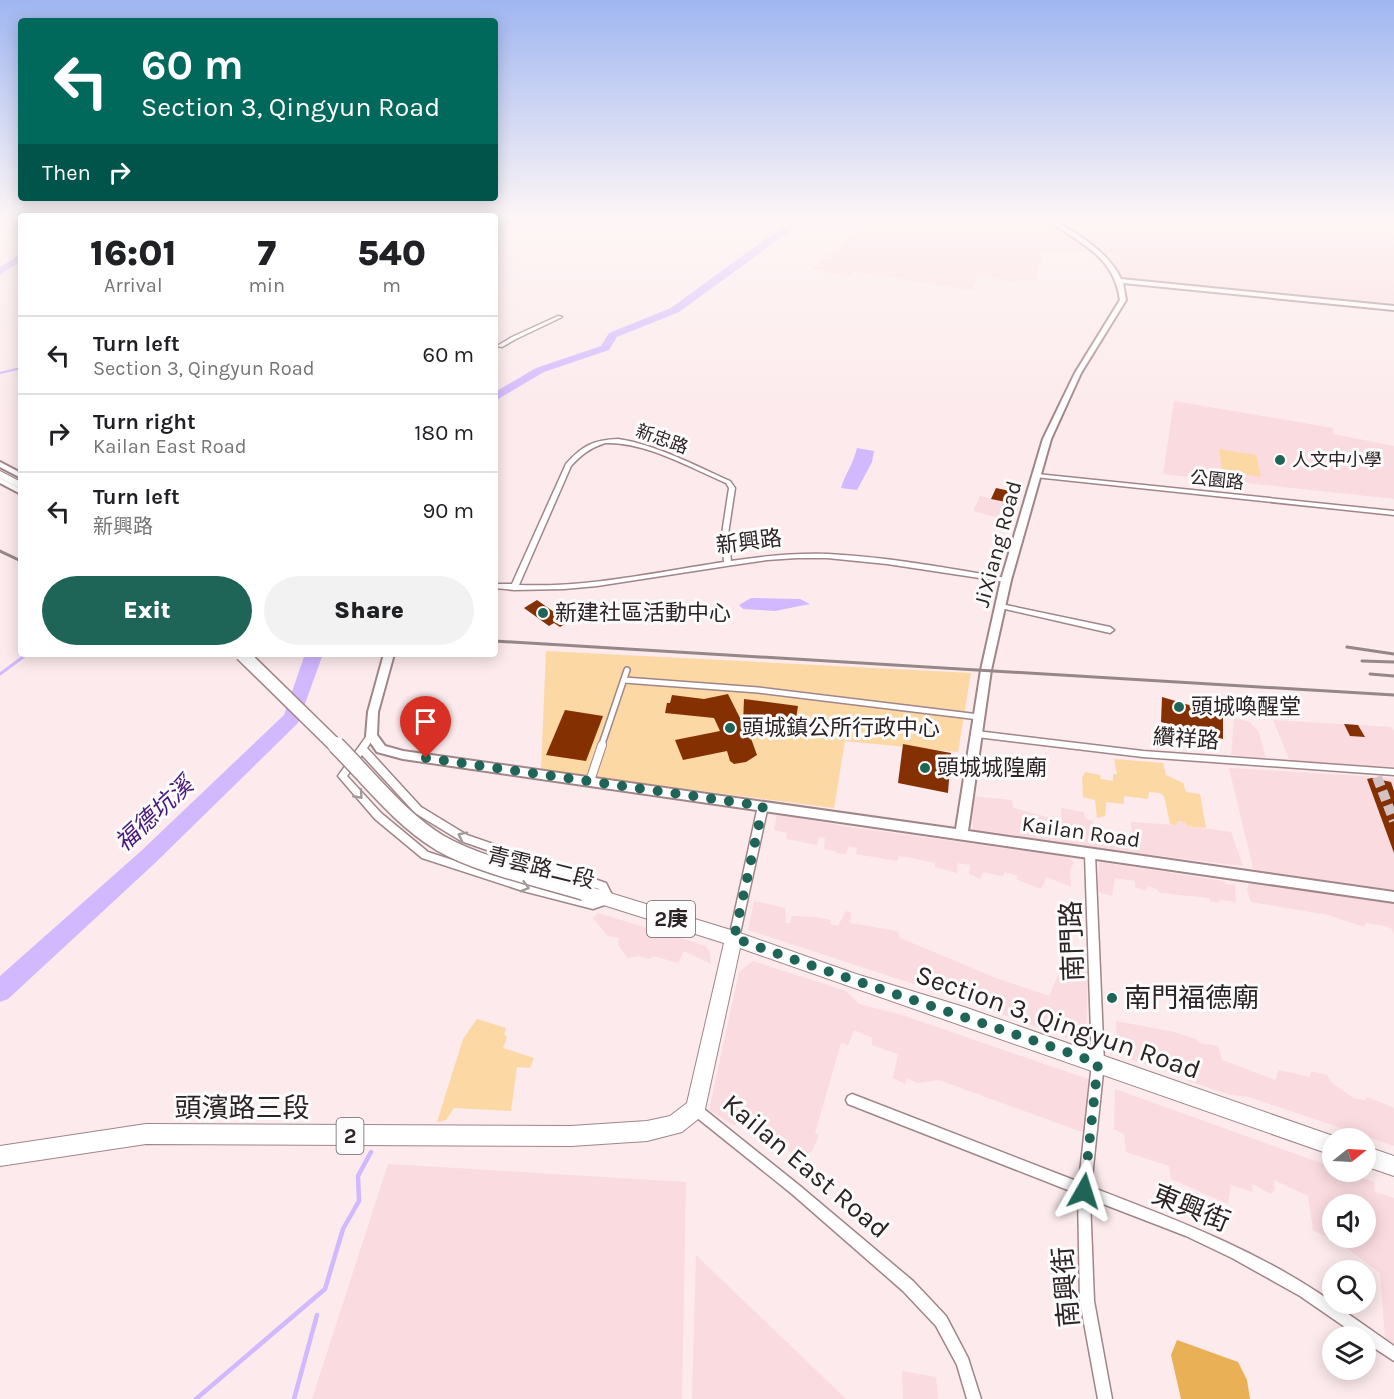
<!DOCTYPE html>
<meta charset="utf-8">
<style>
:root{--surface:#fff;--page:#f2f2f2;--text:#202124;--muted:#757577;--line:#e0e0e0;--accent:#1f6557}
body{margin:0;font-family:Karla,"Noto Sans TC",sans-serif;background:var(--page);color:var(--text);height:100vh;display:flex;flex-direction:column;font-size:22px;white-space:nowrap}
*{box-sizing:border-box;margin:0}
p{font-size:20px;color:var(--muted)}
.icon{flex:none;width:33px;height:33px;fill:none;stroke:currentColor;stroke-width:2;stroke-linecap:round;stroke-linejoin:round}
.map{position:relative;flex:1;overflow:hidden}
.side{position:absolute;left:18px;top:213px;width:480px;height:444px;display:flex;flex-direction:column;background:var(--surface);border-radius:6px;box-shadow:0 3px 15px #0003}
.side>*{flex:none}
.top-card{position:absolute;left:18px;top:18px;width:480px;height:183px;border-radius:6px;box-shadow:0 3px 15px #0003;background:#00695c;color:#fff;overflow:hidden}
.needle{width:39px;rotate:72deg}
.tools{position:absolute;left:1322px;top:1128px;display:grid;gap:12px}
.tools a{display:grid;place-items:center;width:54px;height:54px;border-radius:50%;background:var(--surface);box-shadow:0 3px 15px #0003;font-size:30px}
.pin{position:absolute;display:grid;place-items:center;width:51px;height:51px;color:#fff;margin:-62px -26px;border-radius:50% 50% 50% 0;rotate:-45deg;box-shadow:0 0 6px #0007}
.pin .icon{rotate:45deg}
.me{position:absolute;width:66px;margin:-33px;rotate:6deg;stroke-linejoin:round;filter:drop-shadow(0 0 4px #0008)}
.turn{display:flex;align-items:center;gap:21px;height:126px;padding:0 24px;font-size:27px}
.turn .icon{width:78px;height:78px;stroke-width:2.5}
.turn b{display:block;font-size:42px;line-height:51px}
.then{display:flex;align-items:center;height:57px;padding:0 24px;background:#0003;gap:12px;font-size:22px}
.eta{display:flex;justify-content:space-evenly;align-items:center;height:102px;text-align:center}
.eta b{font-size:36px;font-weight:800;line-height:42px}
.button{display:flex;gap:12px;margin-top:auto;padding:12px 24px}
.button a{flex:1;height:69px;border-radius:36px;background:var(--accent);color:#fff;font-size:24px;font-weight:800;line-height:69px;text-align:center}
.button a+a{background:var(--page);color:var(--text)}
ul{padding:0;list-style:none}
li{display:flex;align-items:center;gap:18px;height:78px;padding:0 24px;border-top:2px solid var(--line)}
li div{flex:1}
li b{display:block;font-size:22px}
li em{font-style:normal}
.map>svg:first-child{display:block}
.built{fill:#fadbe0;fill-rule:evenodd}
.green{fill:#fcd8a4}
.forest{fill:#eab056}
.water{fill:#d1b8ff}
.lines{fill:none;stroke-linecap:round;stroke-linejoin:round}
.stream-far2{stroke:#d1b8ff;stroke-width:2}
.stream-far1{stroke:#d1b8ff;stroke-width:3}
.stream{stroke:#d1b8ff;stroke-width:4.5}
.river{fill:#d1b8ff;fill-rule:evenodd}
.building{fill:#853003}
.minor-tunnel{stroke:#d3c2c4;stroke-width:10;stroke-dasharray:10 5;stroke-linecap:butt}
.pedestrian-far1-casing{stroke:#a08589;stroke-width:8}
.pedestrian-casing{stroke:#a08589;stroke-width:10}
.minor-casing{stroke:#a08589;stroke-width:3}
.tertiary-casing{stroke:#a08589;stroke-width:4}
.primary-casing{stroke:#a08589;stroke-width:2}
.pedestrian-far1{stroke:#fff;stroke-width:5}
.pedestrian{stroke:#fff;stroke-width:8}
.minor{fill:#fff;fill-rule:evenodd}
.tertiary{fill:#fff;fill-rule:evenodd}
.primary{fill:#fff;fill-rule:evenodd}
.rail{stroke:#958688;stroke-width:3}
.primary-bridge-far1-casing{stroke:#a08589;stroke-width:16;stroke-linecap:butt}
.primary-bridge-casing{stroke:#a08589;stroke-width:19;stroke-linecap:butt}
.primary-bridge-far1{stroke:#fff;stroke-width:13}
.primary-bridge{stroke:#fff;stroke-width:16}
.oneway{stroke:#a09c9c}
.route{stroke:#1f6557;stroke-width:10;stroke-dasharray:0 18}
.poi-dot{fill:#1f6557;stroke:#fcfcfc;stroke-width:2}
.labels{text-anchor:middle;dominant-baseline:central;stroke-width:6;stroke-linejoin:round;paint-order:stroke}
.far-street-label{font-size:18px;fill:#2d2224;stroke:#fcfcfc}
.far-poi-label{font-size:18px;fill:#2d2224;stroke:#fcfcfc;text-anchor:start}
.shield{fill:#fcfcfc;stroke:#6b6365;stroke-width:1.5}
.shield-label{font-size:21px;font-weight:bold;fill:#2d2224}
.street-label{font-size:22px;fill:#2d2224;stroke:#fcfcfc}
.poi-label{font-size:22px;fill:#2d2224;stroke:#fcfcfc;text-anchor:start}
.water-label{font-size:24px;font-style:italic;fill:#49177c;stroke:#fcfcfc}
.near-street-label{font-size:27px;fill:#2d2224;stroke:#fcfcfc}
.near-poi-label{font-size:27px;fill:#2d2224;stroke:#fcfcfc;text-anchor:start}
</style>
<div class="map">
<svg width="1394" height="1399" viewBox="0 0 1394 1399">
<rect width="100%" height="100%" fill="#fceaec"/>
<g class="built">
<path d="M867 218H1043L1091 251 1043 253 1036 280 1011 281 978 275 973 290 855 272 850 277 812 269 859 229 854 227Z"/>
<path d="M1050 218H1394V306L1124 279 1097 249Z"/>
<path d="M1174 401 1333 428V434L1394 446V499L1163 474Z"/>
<path d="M980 496 1014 504 1007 520 973 511Z"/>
<path d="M1234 718 1250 722 1259 733 1266 759 1231 755Z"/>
<path d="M1273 720 1391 727 1394 731V767L1290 761Z"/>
<path d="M1229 768 1394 778V890L1262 874 1253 868Z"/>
<path d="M972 796 1012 800 1013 808 1062 821 1061 808 1084 812 1085 819 1093 821 1095 832 1102 834 1103 832 1132 835 1131 822 1176 825 1178 821 1186 822 1187 826 1231 832 1243 866 973 833Z"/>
<path d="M777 814 849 827 1069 857 1074 863 1070 869 1071 887 1047 877 1041 889 1016 879 1018 876 1005 872 1002 876 983 872 980 879 969 874 970 865 958 863 957 873 935 867V863L912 858 899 856 897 861 856 854 857 848 849 846 846 854 835 853 836 851 824 849 825 838 819 837 817 845 786 839 787 833 774 830Z"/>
<path d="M1099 862 1224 881 1226 884 1235 885 1236 902 1219 900V903L1210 901 1209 898 1160 893 1157 889 1148 886 1146 891 1135 887V881L1115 878 1112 896 1098 892Z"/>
<path d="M1249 882 1281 888 1299 887 1343 897 1394 903V935L1392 929 1384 926 1366 923 1364 927 1328 915 1251 902 1247 890Z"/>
<path d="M754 901 785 908 786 923H790L792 916 815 917 831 920 830 924 838 926 846 911 851 912 850 923 897 931 900 938 996 978 1049 996 1070 948 1085 953 1084 970 1088 972 1086 1034 1075 1041 966 1001 748 930Z"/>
<path d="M598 913 706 946 710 953 711 964 684 951 678 963 653 956 650 959 638 956 627 958 618 944 619 938 608 936 593 918Z"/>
<path d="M753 961 846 991 859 1004 902 1015 1091 1080 1085 1133 939 1080 917 1083 907 1078 905 1084 893 1078 898 1054 872 1045V1038L854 1030 848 1045 841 1043 815 1133 819 1135 813 1149 801 1161 746 1116 734 1126 709 1110 739 972Z"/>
<path d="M1116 1021 1174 1032 1196 1039 1199 1043 1218 1046 1222 1060 1275 1080 1279 1070 1310 1077 1311 1071 1327 1075 1332 1083 1353 1098 1366 1100 1367 1097 1394 1108V1146L1249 1097 1231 1095 1188 1081 1183 1075 1129 1059 1127 1054 1118 1051Z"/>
<path d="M1115 1089 1332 1167V1172H1344L1374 1182 1375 1192 1394 1198V1344L1385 1338 1380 1273 1345 1247 1313 1230 1308 1196 1274 1180 1275 1190 1271 1194 1252 1184 1253 1192 1231 1185 1228 1204 1171 1179 1169 1166 1126 1152 1124 1134 1114 1129ZM1332 1204H1365V1238H1332Z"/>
<path d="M388 1164 686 1182 682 1399H312Z"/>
<path d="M696 1255 846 1399H692Z"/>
<path d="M902 1371 936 1377 938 1399H903Z"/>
</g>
<g class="green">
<path d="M1219 449 1256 455 1261 477 1222 471Z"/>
<path d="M546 651 971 673 958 752 845 741 834 808 541 770Z"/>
<path d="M1114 759 1163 763 1166 775 1183 783 1186 792 1200 794 1206 828 1187 826 1185 822 1178 821 1176 825 1170 824 1164 796 1160 793 1149 792 1148 799 1124 796V804L1106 802 1105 816 1097 818 1095 800 1083 797 1082 778 1085 772 1100 775 1101 779 1113 781V774H1117Z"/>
<path d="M477 1019 506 1028 504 1034 507 1037 503 1048 534 1058 530 1068 517 1067 511 1111 454 1108 446 1120 437 1122 463 1039Z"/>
</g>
<path class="forest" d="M1177 1340 1238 1362 1247 1380 1250 1399H1181L1171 1355Z"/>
<g class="water">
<path d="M857 448 874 451 872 462 857 490 841 488C845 474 853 465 857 448Z"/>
<path d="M751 598 800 599 810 604 775 611 743 609 739 605Z"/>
</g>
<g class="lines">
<path class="stream-far2" d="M0 373 21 368"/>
<path class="stream-far1" d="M0 674 27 654"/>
<g class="stream">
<path d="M196 1399 325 1289 343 1229 359 1201 358 1176 371 1152"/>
<path d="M294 1399 317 1315"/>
</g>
<g class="river">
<path d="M798 218H808L679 312 617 337 609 350 544 372 495 401V392L536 368 601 346 609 333 671 308 761 242Z"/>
<path d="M21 254V261L0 275V267Z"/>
<path d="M305 654H323L298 723 154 864 8 999 0 1002V976L140 852 284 715Z"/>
</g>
</g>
<g class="building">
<path d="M996 488 1010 491 1006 502 991 499Z"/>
<path d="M537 600 568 622 560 627 554 623 549 626 524 608Z"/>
<path d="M728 694 743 724 744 699 798 706 795 725 744 719 757 755 746 762 734 764 730 761 727 751 683 760 675 740 720 731 714 718 665 713 667 703H670L672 695 704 699Z"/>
<path d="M1162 697 1223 715V739L1161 722Z"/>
<path d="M565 710 603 716 586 761 546 755Z"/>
<path d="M1344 724 1358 725 1365 737 1350 736Z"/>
<path d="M903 744 951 753 948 793 898 783Z"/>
<path d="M1372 778 1391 782 1394 791V853L1367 779Z"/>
</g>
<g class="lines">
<path class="minor-tunnel" d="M1377 777 1394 821"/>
<g class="pedestrian-far1-casing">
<g id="pedestrian-far1">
<path d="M624 680 758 690 979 717"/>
<path d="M601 747 627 670"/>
</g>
</g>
<g class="pedestrian-casing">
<path id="pedestrian" d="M590 781 602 745"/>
</g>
<g class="minor-casing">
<g id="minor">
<path d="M558 316 562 317 516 339 502 347 497 346 512 337Z"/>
<path d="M618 439C657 445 694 465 730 481L735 488 728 534 731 561C763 556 795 553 828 554 888 557 947 568 1006 578L1010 580 1006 582 887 564 827 558H797L767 560 733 565 597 586 564 589 514 590 495 588V584H512L566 464C582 446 593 440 618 439ZM605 443C646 442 689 467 726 483L729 488 722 534 724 562C657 572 588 588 519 585L571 466C581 455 590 448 605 443Z"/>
<path d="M1037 474 1394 511V515L1035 477 1034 476Z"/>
<path d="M998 604H1001L1110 627 1114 630 1110 633 1001 608 997 606Z"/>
<path d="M977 731 1143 751 1394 769V775L1143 757 977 737 974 736 973 734 974 732Z"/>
<path d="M371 733 374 734 375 736 367 748 421 807 467 835 606 883 614 899 613 902 593 909 523 891 422 858 375 819 338 776 368 734ZM362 755 415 813 461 841 599 889 603 897 593 901 523 883 428 852 381 813 347 776Z"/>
<path d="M763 802 766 803 768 806 739 938 738 941 734 943 730 941 729 938 758 806 760 803Z"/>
<path d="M1090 850 1093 851 1095 854 1104 1063 1091 1187C1174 1219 1258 1250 1332 1302V1304H1334L1394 1346V1361L1365 1342V1336H1358L1300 1296 1232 1258 1186 1236 1090 1199 1094 1301 1112 1399H1098L1080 1301 1078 1194 848 1104 846 1100 848 1096 852 1094 1079 1182 1092 1063 1085 854 1087 851Z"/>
<path d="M695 1103 699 1105 800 1186 913 1281 946 1316 968 1358 981 1399H967L957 1365 936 1326 903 1291 792 1194 691 1113 689 1109 691 1105Z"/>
</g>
</g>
<g class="tertiary-casing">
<g id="tertiary">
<path d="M1045 218H1051C1077 234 1108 251 1121 279L1394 306V310L1123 283 1126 300 1081 373 1051 439 1011 580 991 670 968 831 1394 892V902L403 759 377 752 366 736 368 712 384 654H394L378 712 377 735 385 746 403 751 956 829 981 670 1001 580 1043 439 1075 373 1120 300C1114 254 1077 242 1045 218Z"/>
<path d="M0 462 21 473V478L0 467Z"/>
<path d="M0 478 21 489V494L0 483Z"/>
</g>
</g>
<g class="primary-casing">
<g id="primary">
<path d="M0 471 21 482V489L0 478Z"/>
<path d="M584 885 734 931 856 974 964 1007 1339 1138H1332V1155L740 948 705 1109 702 1116 682 1132 647 1141 571 1146 146 1144 0 1166V1146L146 1124 571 1126 647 1121 670 1116 687 1103 724 943 578 897 576 892 578 887Z"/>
<path d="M1365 1146 1394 1156V1176L1365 1166Z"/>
</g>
</g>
<use href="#pedestrian-far1" class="pedestrian-far1"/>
<use href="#pedestrian" class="pedestrian"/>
<use href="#minor" class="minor"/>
<use href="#tertiary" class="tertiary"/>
<use href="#primary" class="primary"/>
<g class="rail">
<path d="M0 551 21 561"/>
<path d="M495 641 1394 695"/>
<path d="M1347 647 1394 654"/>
<path d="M1362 661 1394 662"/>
<path d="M1370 674 1394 676"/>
</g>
<g class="primary-bridge-far1-casing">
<path id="primary-bridge-far1" d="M242 654 337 747"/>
</g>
<g class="primary-bridge-casing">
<path id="primary-bridge" d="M336 745C369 778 399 818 440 843 478 865 541 879 584 892"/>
</g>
<use href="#primary-bridge-far1" class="primary-bridge-far1"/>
<use href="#primary-bridge" class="primary-bridge"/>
</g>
<defs><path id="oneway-chevron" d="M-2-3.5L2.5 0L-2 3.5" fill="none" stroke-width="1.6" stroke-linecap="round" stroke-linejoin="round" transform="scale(1.5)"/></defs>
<g class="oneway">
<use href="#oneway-chevron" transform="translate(359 795) rotate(48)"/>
<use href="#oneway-chevron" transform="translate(462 836) rotate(-153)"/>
<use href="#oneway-chevron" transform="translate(525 887) rotate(16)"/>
</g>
<linearGradient id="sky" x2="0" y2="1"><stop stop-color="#9fb6f1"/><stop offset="0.53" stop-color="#fef6f6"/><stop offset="1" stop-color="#fef6f6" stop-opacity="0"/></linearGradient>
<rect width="1394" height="414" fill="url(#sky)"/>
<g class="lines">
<path class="route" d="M426 758 763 806 734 938C854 982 977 1020 1098 1063L1084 1191"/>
</g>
<g class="poi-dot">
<circle cx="1280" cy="460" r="6"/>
<circle cx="543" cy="613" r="6"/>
<circle cx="1179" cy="707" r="6"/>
<circle cx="730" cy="728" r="6"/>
<circle cx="925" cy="768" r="6"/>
<circle cx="1112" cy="998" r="6"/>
</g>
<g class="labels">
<g class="far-street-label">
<text transform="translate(662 439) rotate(20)">新忠路</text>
<text transform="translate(1217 480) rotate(6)">公園路</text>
</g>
<g class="far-poi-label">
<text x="1292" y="460">人文中小學</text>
</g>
<g class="shield">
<rect x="647" y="901" width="48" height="36" rx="4.5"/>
<rect x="336.5" y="1118" width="27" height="36" rx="4.5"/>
</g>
<g class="shield-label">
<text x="671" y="919">2庚</text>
<text x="350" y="1136">2</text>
</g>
<g class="street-label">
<text transform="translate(749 542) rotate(-7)">新興路</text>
<text transform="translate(998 544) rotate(-75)">JiXiang Road</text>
<text transform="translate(1186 739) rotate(4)">纘祥路</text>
<text transform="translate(1081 832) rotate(8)">Kailan Road</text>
<text transform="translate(541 868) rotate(14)">青雲路二段</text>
</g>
<g class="poi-label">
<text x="555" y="613">新建社區活動中心</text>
<text x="1191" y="707">頭城喚醒堂</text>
<text x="742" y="728">頭城鎮公所行政中心</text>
<text x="937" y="768">頭城城隍廟</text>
</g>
<g class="water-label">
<text transform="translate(154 814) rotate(-43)">福德坑溪</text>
</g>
<g class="near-street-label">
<text transform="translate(1072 941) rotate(-92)">南門路</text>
<text transform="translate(1058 1022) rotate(19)">Section 3, Qingyun Road</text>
<text x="242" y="1108">頭濱路三段</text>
<text transform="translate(806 1166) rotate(40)">Kailan East Road</text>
<text transform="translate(1191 1208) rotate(22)">東興街</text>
<text transform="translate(1066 1287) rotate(-95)">南興街</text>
</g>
<g class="near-poi-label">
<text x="1124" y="998">南門福德廟</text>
</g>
</g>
</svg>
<div class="tools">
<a><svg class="needle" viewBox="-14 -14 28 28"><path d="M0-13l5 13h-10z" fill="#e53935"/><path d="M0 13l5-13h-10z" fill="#757577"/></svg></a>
<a><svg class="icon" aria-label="sound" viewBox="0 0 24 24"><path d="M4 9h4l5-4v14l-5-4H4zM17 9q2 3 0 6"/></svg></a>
<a><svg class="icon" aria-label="search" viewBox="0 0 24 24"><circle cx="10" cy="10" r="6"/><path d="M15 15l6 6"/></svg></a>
<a><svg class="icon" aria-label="layers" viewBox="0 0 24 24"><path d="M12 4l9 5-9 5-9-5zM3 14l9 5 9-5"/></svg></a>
</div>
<div class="pin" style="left:426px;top:758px;background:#d93025"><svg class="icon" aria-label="arrive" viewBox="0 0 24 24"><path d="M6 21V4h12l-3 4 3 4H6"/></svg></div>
<svg class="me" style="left:1084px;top:1191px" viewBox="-20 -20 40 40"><path d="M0-17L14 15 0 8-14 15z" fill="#1f6557" stroke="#fff" stroke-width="4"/></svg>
<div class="top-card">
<div class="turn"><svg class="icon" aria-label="left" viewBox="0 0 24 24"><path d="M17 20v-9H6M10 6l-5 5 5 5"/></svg><div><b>60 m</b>Section 3, Qingyun Road</div></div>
<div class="then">Then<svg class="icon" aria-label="right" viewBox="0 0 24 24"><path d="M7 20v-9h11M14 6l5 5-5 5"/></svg></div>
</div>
<section class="side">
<div class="eta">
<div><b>16:01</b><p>Arrival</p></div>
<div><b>7</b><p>min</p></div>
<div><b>540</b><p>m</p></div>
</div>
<ul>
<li><svg class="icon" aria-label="left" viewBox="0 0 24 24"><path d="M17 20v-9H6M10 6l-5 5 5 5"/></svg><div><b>Turn left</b><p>Section 3, Qingyun Road</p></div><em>60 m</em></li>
<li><svg class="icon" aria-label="right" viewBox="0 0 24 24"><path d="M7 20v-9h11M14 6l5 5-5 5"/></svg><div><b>Turn right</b><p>Kailan East Road</p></div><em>180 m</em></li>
<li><svg class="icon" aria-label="left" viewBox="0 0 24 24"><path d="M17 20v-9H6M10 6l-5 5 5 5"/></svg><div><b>Turn left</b><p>新興路</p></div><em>90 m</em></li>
</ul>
<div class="button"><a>Exit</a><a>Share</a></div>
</section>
</div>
